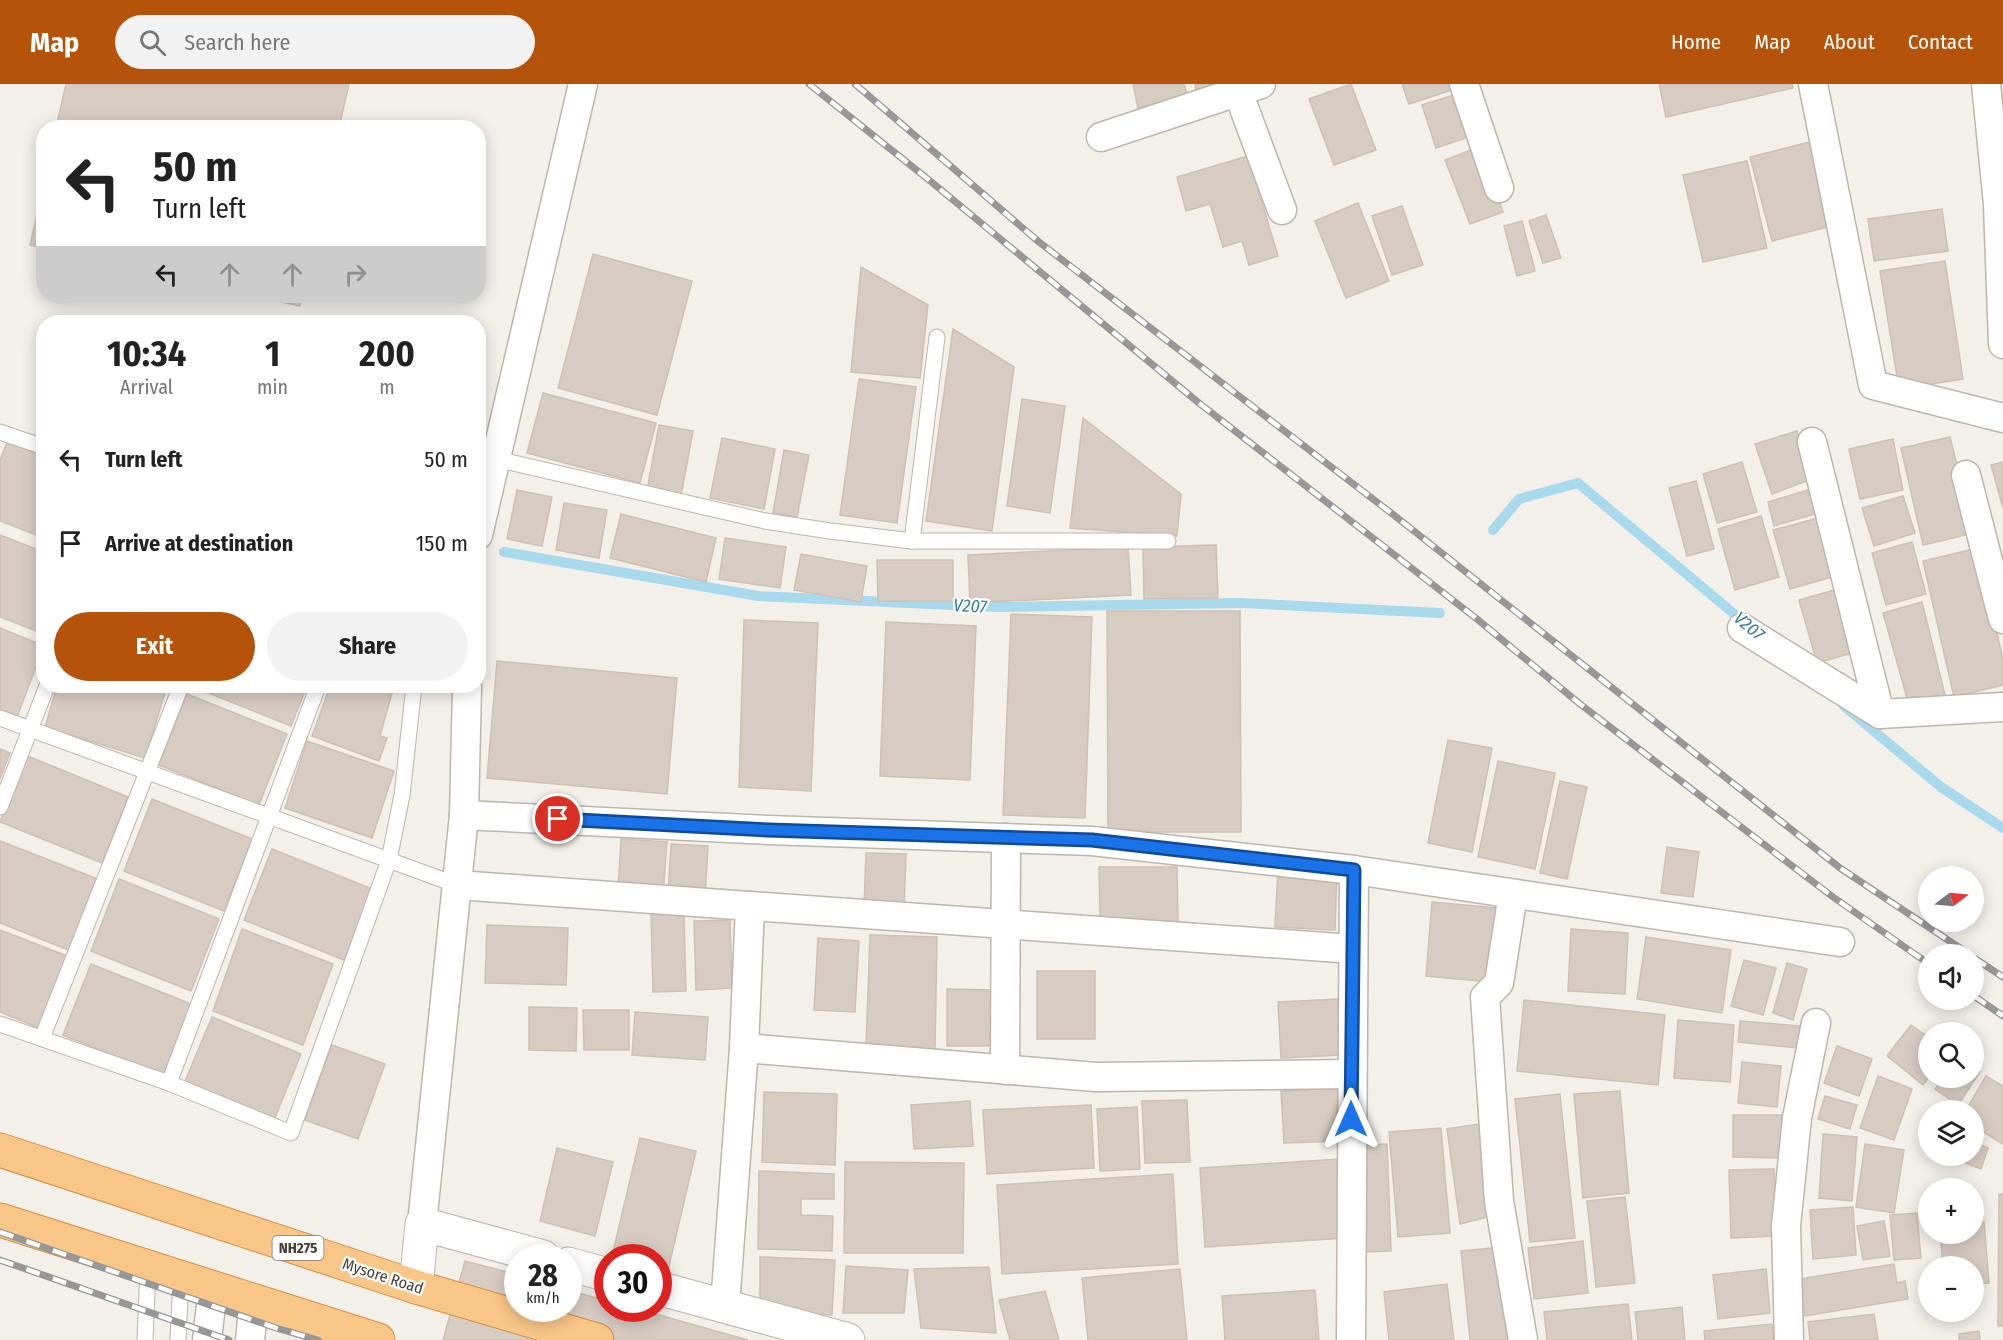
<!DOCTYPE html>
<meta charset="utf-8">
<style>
:root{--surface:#fff;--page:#f2f2f2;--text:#222;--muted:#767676;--accent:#b45309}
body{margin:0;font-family:"Fira Sans Condensed",sans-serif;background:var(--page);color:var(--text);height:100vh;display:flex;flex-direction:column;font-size:22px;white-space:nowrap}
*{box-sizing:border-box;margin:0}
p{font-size:20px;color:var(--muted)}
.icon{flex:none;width:33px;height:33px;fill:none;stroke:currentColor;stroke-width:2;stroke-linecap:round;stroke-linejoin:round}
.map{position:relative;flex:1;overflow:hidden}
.panel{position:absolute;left:36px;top:231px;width:450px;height:378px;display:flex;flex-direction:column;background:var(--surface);border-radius:24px;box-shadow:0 3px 15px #0003}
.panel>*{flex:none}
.banner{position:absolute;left:36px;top:36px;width:450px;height:183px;border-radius:24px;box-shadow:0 3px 15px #0003;background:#fff;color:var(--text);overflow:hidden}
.needle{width:39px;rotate:74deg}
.buttons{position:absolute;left:1918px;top:782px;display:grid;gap:12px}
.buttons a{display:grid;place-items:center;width:66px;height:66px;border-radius:50%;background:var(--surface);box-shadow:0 3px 15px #0003;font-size:30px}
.speed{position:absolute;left:504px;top:1160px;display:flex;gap:12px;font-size:30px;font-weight:700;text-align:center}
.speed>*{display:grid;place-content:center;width:78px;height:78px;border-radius:50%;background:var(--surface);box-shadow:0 3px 15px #0003;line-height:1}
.speed small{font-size:15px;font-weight:400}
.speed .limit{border:9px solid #d22;background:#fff;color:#111}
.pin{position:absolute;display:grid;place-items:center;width:51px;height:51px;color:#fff;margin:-26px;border:3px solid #fff;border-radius:50%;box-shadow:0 2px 6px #0007}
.me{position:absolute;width:66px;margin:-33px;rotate:0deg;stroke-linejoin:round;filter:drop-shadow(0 0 4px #0008)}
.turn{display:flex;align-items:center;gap:21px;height:126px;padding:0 18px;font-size:27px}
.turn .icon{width:78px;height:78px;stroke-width:2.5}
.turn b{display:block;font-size:42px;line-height:51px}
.lanes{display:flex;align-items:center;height:57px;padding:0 18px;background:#0003;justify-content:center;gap:30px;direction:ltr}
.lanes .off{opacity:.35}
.eta{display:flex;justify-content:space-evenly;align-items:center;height:102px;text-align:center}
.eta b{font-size:36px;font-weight:700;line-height:42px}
.cta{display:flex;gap:12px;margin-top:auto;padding:12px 18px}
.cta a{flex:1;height:69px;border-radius:36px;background:var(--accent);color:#fff;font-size:24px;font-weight:700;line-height:69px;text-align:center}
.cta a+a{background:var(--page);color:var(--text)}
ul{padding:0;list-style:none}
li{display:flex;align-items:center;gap:18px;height:84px;padding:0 18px}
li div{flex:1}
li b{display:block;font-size:22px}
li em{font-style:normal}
header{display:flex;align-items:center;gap:36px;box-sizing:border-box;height:84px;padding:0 30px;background:var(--accent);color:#fff}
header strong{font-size:28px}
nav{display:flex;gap:33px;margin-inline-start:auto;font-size:21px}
.search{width:420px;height:54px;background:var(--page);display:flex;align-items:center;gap:15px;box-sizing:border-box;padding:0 21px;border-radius:33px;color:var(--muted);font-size:22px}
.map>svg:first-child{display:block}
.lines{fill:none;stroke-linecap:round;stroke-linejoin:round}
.stream{stroke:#a9d9ed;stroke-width:10}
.building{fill:#d7ccc2;stroke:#cfc0b2;stroke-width:1.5}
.service-casing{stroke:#beb5ac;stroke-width:17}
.minor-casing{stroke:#beb5ac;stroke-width:31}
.tertiary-casing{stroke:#beb5ac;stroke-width:35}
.trunk-casing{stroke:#d58c41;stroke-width:35}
.service{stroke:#fff;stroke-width:15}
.minor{stroke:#fff;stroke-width:28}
.tertiary{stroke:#fff;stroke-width:33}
.trunk{stroke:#f8c686;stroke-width:33}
.rail-casing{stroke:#979797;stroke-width:7}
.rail{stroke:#fff;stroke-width:4.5;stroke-dasharray:14;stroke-linecap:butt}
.route-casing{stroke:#114b97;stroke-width:15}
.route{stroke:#1a73e8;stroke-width:10}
.labels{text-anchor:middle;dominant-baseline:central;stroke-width:4.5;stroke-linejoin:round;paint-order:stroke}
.shield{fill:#fff;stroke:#7e7973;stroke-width:1.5}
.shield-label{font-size:15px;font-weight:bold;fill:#473f37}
.street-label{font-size:16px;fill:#473f37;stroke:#fff}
.water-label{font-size:18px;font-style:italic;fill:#327d9d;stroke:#fff}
</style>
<header>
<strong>Map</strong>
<div class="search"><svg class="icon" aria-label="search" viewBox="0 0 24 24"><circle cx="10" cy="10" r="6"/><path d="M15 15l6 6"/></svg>Search here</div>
<nav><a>Home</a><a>Map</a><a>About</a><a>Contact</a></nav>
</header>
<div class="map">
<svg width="2003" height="1256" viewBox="0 0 2003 1256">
<rect width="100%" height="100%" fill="#f3efe9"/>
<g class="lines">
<g class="stream">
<path d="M1493 446 1519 415 1578 399 1745 539"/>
<path d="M504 468 758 512 996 523 1241 519 1440 529"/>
<path d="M1844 622 1941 703 2003 744"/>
</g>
</g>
<g class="building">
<path d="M66 0H349L339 44H56Z"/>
<path d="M1133 0H1184L1188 13 1138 24Z"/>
<path d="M1195 0H1225L1196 6Z"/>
<path d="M1351 0 1376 66 1334 81 1309 15Z"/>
<path d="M1402 0H1456L1458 4 1409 20Z"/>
<path d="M1659 0H1792L1793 4 1666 33Z"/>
<path d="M1457 10 1471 52 1436 64 1422 21Z"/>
<path d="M1814 57 1836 141 1772 157 1750 73Z"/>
<path d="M1479 63 1503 128 1470 140 1445 76Z"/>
<path d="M1248 72 1278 172 1249 181 1242 157 1223 163 1210 120 1186 127 1177 93Z"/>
<path d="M1747 77 1767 164 1703 178 1683 91Z"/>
<path d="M44 101V164L30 161Z"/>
<path d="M1358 119 1389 197 1346 214 1315 137Z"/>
<path d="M1402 122 1423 181 1392 191 1372 132Z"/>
<path d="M1942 125 1948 167 1874 177 1868 135Z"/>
<path d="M1546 131 1561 174 1543 179 1529 137Z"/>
<path d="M1522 137 1535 187 1517 192 1504 142Z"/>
<path d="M593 170 692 197 657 331 558 304Z"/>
<path d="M1945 177 1963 295 1899 305 1880 187Z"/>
<path d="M861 183 928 221 920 294 851 288Z"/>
<path d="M255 212H302L300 222Z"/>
<path d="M953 245 1014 283 992 447 926 437Z"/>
<path d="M859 295 916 303 897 439 840 431Z"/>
<path d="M543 309 656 339 640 399 527 369Z"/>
<path d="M1022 315 1065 322 1050 429 1007 422Z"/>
<path d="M1083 334 1181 410 1177 452 1070 444Z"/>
<path d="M659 341 693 347 681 412 647 406Z"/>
<path d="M1797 347 1812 395 1772 410 1755 360Z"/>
<path d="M1950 353 1974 449 1923 461 1901 364Z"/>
<path d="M722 354 775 365 764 425 710 414Z"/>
<path d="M1893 355 1903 406 1860 415 1849 365Z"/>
<path d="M7 358 44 372V454L0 437V376Z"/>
<path d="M784 366 809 371 797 433 773 429Z"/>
<path d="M1742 378 1757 428 1717 439 1703 390Z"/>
<path d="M2003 378V424L1991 381Z"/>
<path d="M1696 397 1714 465 1687 472 1669 404Z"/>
<path d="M517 406 552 413 542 462 507 455Z"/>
<path d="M1808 406 1815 430 1774 442 1768 418Z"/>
<path d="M1903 412 1915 449 1874 462 1862 424Z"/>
<path d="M564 419 607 426 599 474 556 466Z"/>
<path d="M621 430 716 454 706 498 610 474Z"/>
<path d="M1761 432 1779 493 1735 506 1718 445Z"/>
<path d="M1818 434 1835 492 1790 505 1773 446Z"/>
<path d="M0 451 44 468V550L0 533Z"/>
<path d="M725 454 786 463 780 504 719 495Z"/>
<path d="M1912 458 1926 510 1886 521 1872 469Z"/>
<path d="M1216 461 1218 514 1144 515 1143 463Z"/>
<path d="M1128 463 1131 511 970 519 968 471Z"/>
<path d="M1978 464 2003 576V601L1954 613 1923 477Z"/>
<path d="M801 470 867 482 861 518 794 506Z"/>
<path d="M877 476H953V517H878Z"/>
<path d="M1838 505 1856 568 1817 579 1799 516Z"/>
<path d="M1922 518 1946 615 1911 628 1883 529Z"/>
<path d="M1107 527H1240L1241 748H1108Z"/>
<path d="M1011 530 1092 533 1085 734 1003 731Z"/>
<path d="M744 536 818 539 811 707 739 703Z"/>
<path d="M886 538 976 542 970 696 880 692Z"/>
<path d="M0 544 44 562 17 633 0 627Z"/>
<path d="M497 577 677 594 667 710 487 694Z"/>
<path d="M57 602H167L145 674 45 643Z"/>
<path d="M191 602H307L291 642Z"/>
<path d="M330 602H394L380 652 387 654 379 677 312 652Z"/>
<path d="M187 610 287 650 259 721 159 681Z"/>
<path d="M1448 656 1492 664 1472 768 1428 759Z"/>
<path d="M307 657 394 687 372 754 285 724Z"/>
<path d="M0 665 10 669 0 695Z"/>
<path d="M25 671 128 713 102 779 0 738Z"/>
<path d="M1498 677 1555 689 1535 785 1478 773Z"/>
<path d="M1560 697 1587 703 1567 795 1540 789Z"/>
<path d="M152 715 252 755 224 827 124 787Z"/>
<path d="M621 755 667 758 663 811 618 807Z"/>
<path d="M0 757 98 795 71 867 0 839Z"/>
<path d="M671 760 708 762 705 814 668 812Z"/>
<path d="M1667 763 1699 768 1693 813 1661 809Z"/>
<path d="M272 765 372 805 344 876 244 836Z"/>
<path d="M866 769 906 770 904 826 864 824Z"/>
<path d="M1099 783H1177L1178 838H1100Z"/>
<path d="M1278 786 1337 788 1335 846 1275 843Z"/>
<path d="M119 795 219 835 191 907 91 867Z"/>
<path d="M1432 818 1497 824 1490 898 1426 892Z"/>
<path d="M684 830 686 907 653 908 651 831Z"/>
<path d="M730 836 732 904 696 906 694 837Z"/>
<path d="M487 841 568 844 566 901 485 899Z"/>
<path d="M242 845 333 880 303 961 213 927Z"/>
<path d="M1571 845 1628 849 1625 910 1568 907Z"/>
<path d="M0 846 67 872 39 944 0 928Z"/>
<path d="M870 851 937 853 935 966 866 964Z"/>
<path d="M1646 853 1731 866 1722 929 1637 915Z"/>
<path d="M818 854 859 857 855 928 814 926Z"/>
<path d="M1744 876 1776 884 1763 931 1731 922Z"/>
<path d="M1787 879 1807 885 1793 936 1773 929Z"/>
<path d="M91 880 191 920 163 991 63 951Z"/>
<rect x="1037" y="887" width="58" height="68"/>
<path d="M947 905 993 906 992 962H947Z"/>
<path d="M1339 915 1342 971 1281 974 1278 918Z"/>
<path d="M1524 916 1665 931 1658 1001 1517 987Z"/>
<path d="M529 923 577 924 576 967 529 966Z"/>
<path d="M583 926H629V966H584Z"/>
<path d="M635 928 708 933 705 976 632 971Z"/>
<path d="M212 933 301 970 274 1036 185 997Z"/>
<path d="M1678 936 1734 941 1730 998 1674 994Z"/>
<path d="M1740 937 1800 942 1798 964 1738 958Z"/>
<path d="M1911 941 1929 954V993L1923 1001 1887 972Z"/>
<path d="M332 961 385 980 358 1055 305 1036Z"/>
<path d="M1837 962 1872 975 1859 1012 1824 999Z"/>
<path d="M1742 978 1781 982 1777 1023 1738 1019Z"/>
<path d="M1974 984 1980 988 1958 1021 1935 1005 1944 993H1974Z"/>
<path d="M1878 992 1912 1005 1894 1056 1860 1044Z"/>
<path d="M1986 992 2003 1002V1060L1974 1042V1026H1966Z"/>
<path d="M1341 1004 1343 1057 1284 1059 1281 1007Z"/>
<path d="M1620 1007 1629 1109 1583 1114 1574 1010Z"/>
<path d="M764 1008 837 1010 835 1081 762 1078Z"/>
<path d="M1560 1010 1575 1154 1530 1158 1515 1015Z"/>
<path d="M1825 1012 1857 1021 1850 1045 1818 1035Z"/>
<path d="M1187 1016 1190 1078 1145 1079 1142 1017Z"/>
<path d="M970 1017 973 1062 914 1065 911 1021Z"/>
<path d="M1091 1021 1094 1084 987 1090 983 1026Z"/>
<path d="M1137 1023 1140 1085 1100 1087 1097 1025Z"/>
<path d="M1733 1031H1782V1074L1733 1073Z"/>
<path d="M1485 1039 1488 1133 1460 1140 1447 1045Z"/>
<path d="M1441 1044 1450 1149 1398 1153 1389 1048Z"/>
<path d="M1823 1050 1857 1053 1852 1117 1819 1114Z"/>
<path d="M640 1054 696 1067 668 1186 658 1183V1173L612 1172Z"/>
<path d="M1974 1058 1988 1064 1981 1085 1953 1074 1954 1071H1974Z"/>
<path d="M1387 1060 1391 1167 1363 1168 1359 1061Z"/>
<path d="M1865 1060 1904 1066 1894 1129 1856 1123Z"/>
<path d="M557 1064 613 1078 595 1152 540 1137Z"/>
<path d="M1340 1075 1345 1154 1205 1163 1200 1084Z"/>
<path d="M845 1078 964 1079 963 1169H844Z"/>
<path d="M1774 1085 1776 1152 1731 1154 1729 1086Z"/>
<path d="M759 1087 834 1090V1115H801V1131L833 1132 832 1167 758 1165Z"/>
<path d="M1173 1090 1178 1180 1002 1190 997 1101Z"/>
<path d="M1999 1110H2003V1242H1998Z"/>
<path d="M1625 1113 1635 1199 1596 1203 1587 1117Z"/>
<path d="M1853 1123 1856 1171 1813 1175 1810 1126Z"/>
<path d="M1917 1129 1921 1174 1894 1176 1890 1131Z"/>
<path d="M1884 1137 1890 1172 1863 1176 1857 1142Z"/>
<path d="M1984 1138 1989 1199 1974 1200V1182H1943L1940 1149H1974V1139Z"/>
<path d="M1583 1157 1588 1209 1534 1215 1528 1164Z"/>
<path d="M1502 1163 1511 1256H1470L1461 1167Z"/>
<path d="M760 1173 835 1176 832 1231 760 1227Z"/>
<path d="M465 1177 518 1191V1224H568V1206L608 1217V1224H634L748 1256H443Z"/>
<path d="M1894 1180 1897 1199 1905 1197 1908 1215 1805 1232 1799 1195Z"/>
<path d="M846 1182 908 1186 904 1229H843Z"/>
<path d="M989 1183 996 1249 921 1244 914 1185Z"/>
<path d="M1180 1185 1187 1256H1088L1082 1194Z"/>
<path d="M1766 1185 1770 1229 1718 1235 1713 1191Z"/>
<path d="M1447 1200 1454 1256H1389L1384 1208Z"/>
<path d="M1315 1206 1319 1256H1225L1222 1212Z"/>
<path d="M1045 1207 1059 1256H1010L999 1216Z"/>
<path d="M1628 1220 1632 1256H1547L1544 1228Z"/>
<path d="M1682 1223 1685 1256H1638L1635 1228Z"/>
<path d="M1874 1230 1878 1256H1810L1808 1238Z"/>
<path d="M1772 1240 1774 1256H1705L1704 1247Z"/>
<path d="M1979 1247 1980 1256H1959V1250Z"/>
</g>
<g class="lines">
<g class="service-casing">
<g id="service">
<path d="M0 348 44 363"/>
<path d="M496 375 765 437 830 447 912 457H1168"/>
<path d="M912 457 937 253"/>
<path d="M0 634 457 801"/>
<path d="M0 723 47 602"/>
<path d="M0 940 169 999 291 1049 389 776 402 711 414 602"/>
<path d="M42 954 181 602"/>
<path d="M169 999 318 602"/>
<path d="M145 1256 148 1184"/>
<path d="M178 1256 181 1194"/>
</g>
</g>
<g class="minor-casing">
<g id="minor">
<path d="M1464 0 1499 104"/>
<path d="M1813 0 1873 301 2003 334"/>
<path d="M1986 0 1998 120 2003 260"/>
<path d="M1238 8 1282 126"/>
<path d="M1101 53 1261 0"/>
<path d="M1812 358 1880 630"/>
<path d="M1966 391 2003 535"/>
<path d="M478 451 583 0"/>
<path d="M1742 544 1880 630 2003 623"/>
<path d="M464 731 768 746 1092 757 1354 786 1840 858"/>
<path d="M457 801 1353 865"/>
<path d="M1513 810 1499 899 1485 913 1499 1117 1523 1256"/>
<path d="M744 964 1096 993 1351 990"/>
<path d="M1005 986 1006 754"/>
<path d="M422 1140 464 731 467 602"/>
<path d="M725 1222 744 964 750 822"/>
<path d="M207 1256 213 1203"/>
<path d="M250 1256 254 1217"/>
<path d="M1351 1256 1354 786"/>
<path d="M1789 1256 1786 1142 1797 1034 1816 939"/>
</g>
</g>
<g class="tertiary-casing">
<g id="tertiary">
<path d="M568 1180 608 1191"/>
<path d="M416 1203 422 1140 543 1173"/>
<path d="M658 1204 848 1256"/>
</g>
</g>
<g class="trunk-casing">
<g id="trunk">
<path d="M0 1066 416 1203 597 1256"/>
<path d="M0 1136 378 1256"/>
</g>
</g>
<use href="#service" class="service"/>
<use href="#minor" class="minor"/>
<use href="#tertiary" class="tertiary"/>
<use href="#trunk" class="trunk"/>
<g class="rail-casing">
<g id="rail">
<path d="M809 0 929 96 1199 319 1477 535 1580 620 1833 813 1929 880"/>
<path d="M855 0 1039 158 1395 432 1840 784 1969 870"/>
<path d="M1974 874 2003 893"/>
<path d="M1974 912 2003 932"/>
<path d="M0 1148 276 1244 318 1256"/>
<path d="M0 1176 229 1256"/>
</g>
</g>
<use href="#rail" class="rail"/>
</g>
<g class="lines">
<g class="route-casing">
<path id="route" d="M558 735 768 746 1092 756 1354 786 1351 1035"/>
</g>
<use href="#route" class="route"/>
</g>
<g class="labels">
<rect class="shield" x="272.5" y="1152" width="51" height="24" rx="4.5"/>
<g class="shield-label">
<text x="298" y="1164">NH275</text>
</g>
<g class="street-label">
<text transform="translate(383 1192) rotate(18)">Mysore Road</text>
</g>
<g class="water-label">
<text transform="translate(970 522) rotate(3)">V207</text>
<text transform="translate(1749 542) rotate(40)">V207</text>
</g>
</g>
</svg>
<div class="buttons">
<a><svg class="needle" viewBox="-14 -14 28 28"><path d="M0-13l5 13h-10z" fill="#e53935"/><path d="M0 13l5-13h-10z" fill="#767676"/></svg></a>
<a><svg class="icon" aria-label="sound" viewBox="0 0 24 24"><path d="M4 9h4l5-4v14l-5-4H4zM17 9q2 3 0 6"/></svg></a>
<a><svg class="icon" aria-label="search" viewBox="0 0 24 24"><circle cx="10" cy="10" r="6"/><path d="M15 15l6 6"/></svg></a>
<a><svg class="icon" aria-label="layers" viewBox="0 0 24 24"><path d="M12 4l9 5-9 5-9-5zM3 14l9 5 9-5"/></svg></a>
<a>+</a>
<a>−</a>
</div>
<div class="speed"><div>28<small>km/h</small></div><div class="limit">30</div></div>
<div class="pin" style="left:558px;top:735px;background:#d93025"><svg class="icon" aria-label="arrive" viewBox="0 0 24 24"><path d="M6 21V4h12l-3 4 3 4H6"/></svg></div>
<svg class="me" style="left:1351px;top:1035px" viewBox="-20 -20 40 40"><path d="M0-17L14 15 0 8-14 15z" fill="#1a73e8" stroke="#fff" stroke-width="4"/></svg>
<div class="banner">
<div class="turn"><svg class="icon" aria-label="left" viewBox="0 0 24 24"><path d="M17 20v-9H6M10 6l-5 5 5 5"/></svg><div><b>50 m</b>Turn left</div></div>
<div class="lanes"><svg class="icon" aria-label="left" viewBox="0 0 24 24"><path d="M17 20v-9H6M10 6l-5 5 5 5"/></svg><svg class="icon off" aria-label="ahead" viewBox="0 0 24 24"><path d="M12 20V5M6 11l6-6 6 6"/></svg><svg class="icon off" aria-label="ahead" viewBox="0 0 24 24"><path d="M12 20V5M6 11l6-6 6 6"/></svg><svg class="icon off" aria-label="right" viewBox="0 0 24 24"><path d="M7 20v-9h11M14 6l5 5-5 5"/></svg></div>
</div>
<section class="panel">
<div class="eta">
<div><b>10:34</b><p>Arrival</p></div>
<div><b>1</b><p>min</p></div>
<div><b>200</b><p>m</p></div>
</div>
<ul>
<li><svg class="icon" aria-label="left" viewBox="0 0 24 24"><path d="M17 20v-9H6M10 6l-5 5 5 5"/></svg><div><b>Turn left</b></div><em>50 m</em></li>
<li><svg class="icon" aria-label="arrive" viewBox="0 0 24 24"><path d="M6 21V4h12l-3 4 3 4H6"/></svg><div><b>Arrive at destination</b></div><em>150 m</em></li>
</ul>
<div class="cta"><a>Exit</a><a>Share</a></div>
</section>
</div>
